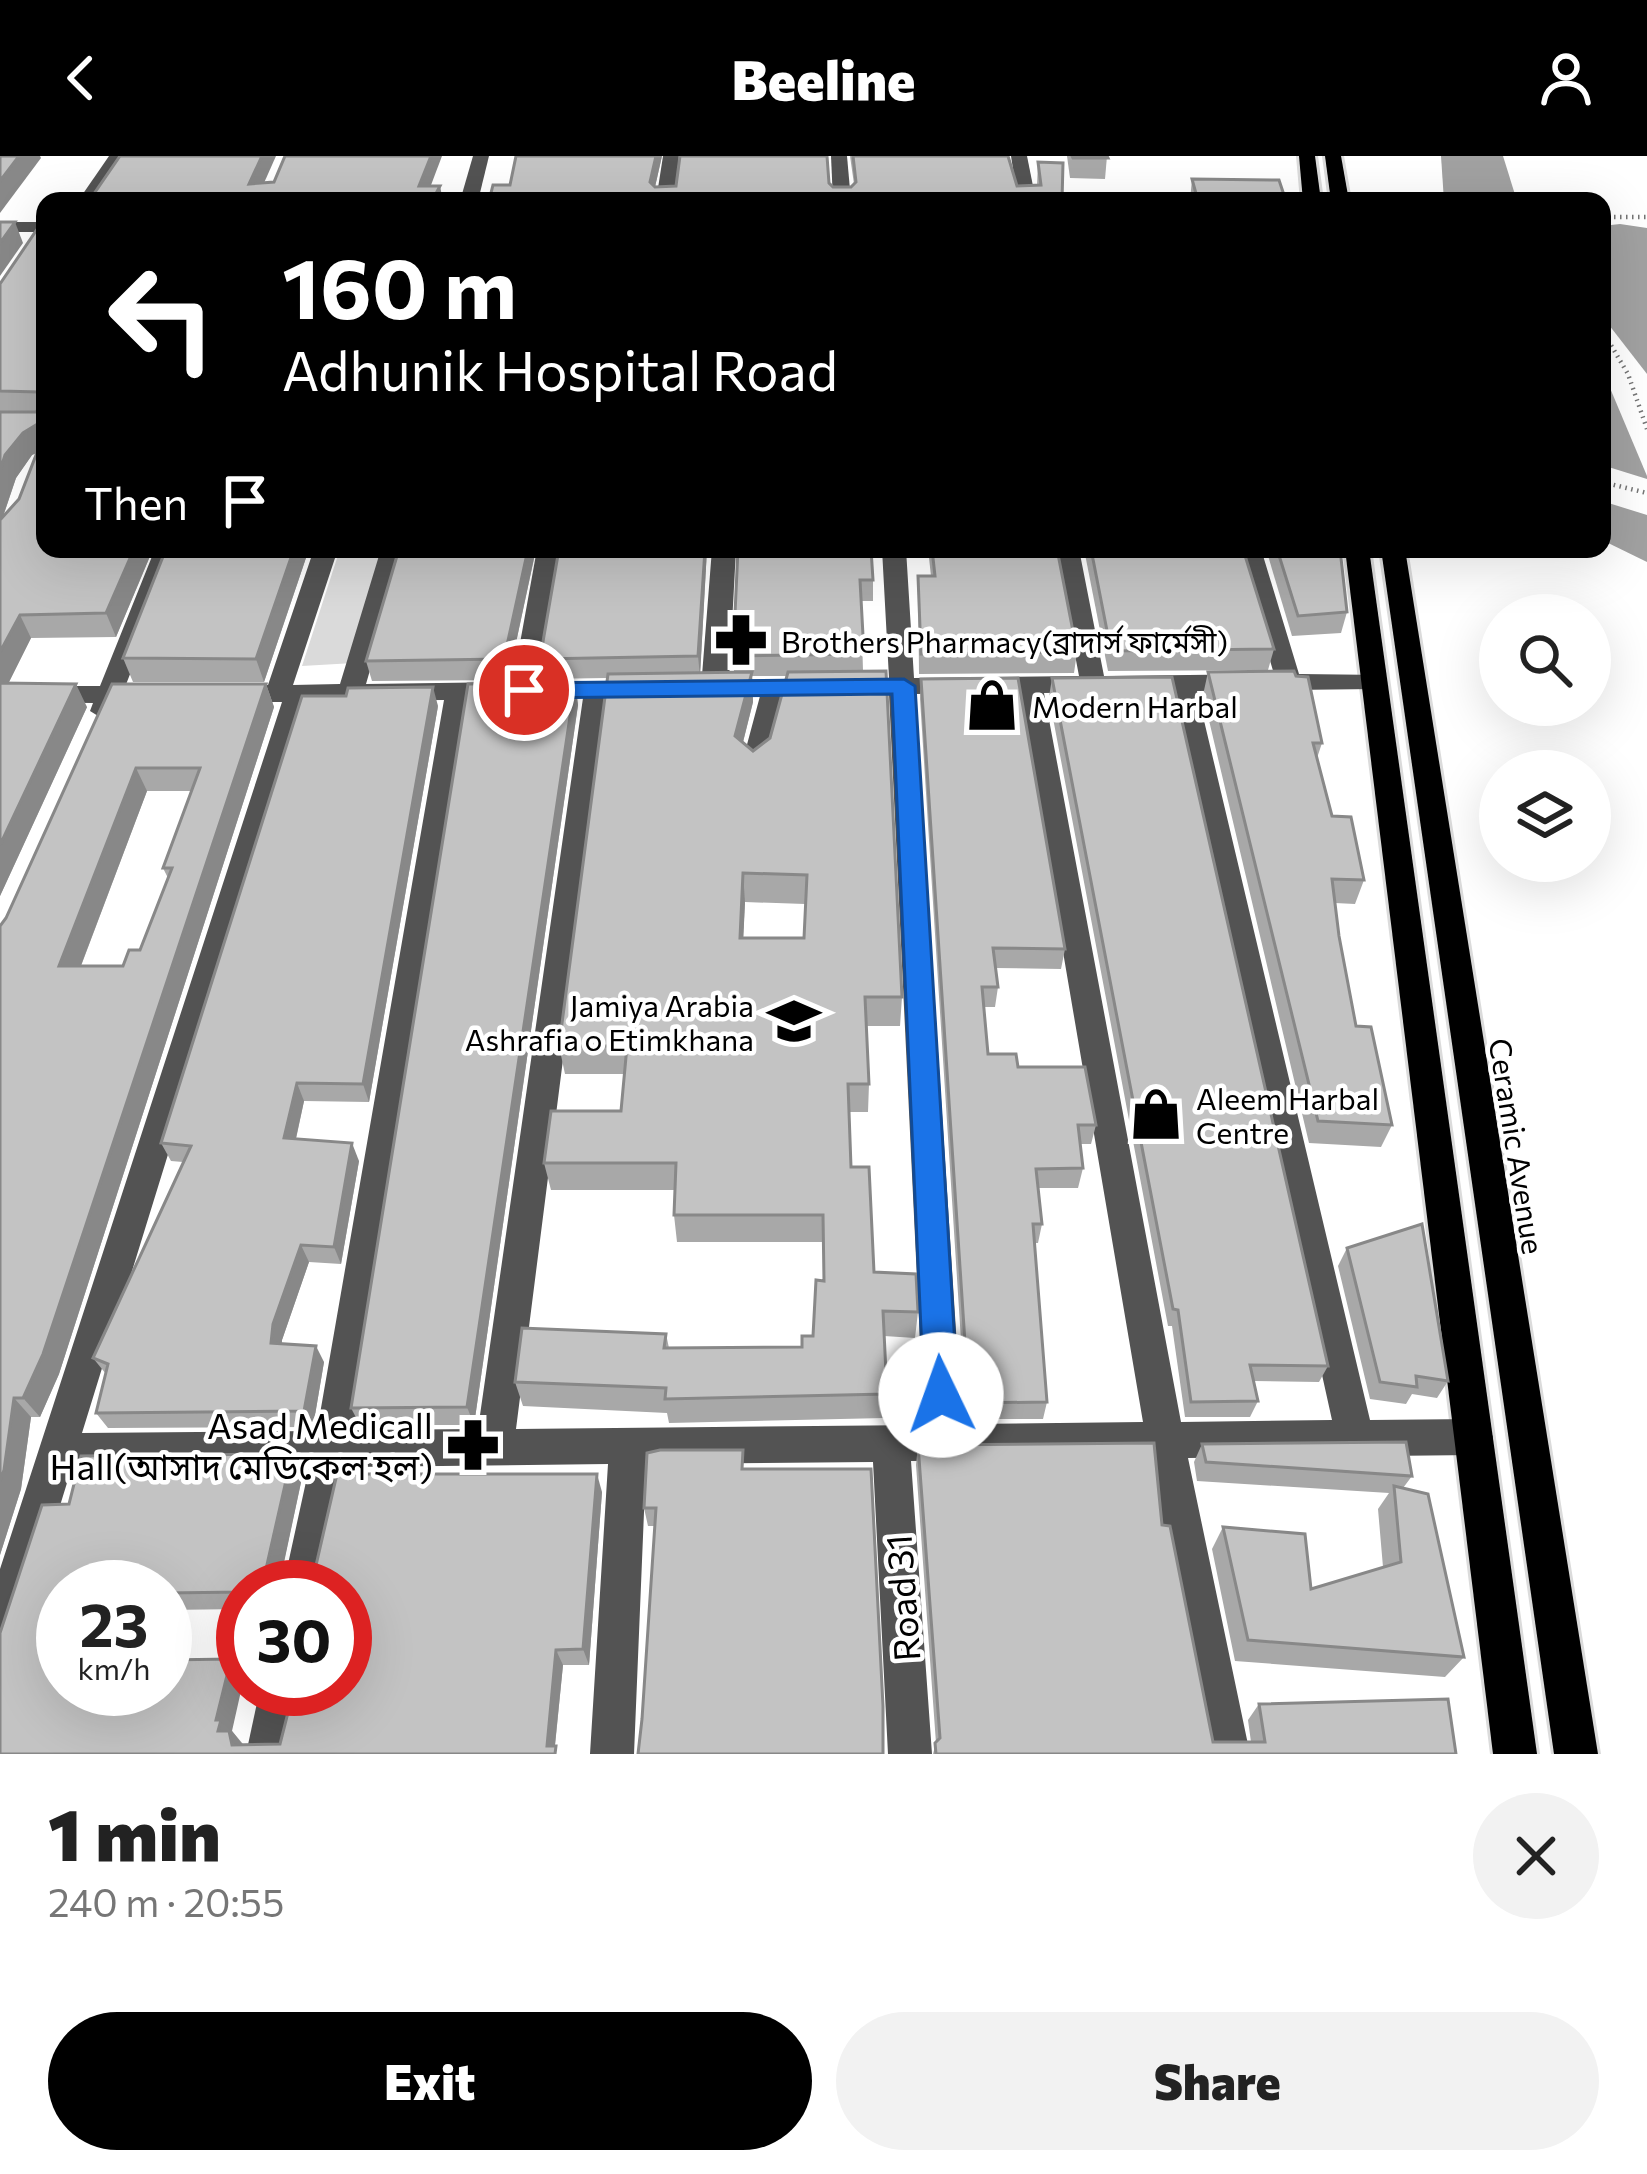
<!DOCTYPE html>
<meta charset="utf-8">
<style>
:root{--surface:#fff;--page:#f2f2f2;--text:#222;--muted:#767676;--accent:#000}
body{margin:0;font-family:Commissioner,"Noto Sans Bengali",sans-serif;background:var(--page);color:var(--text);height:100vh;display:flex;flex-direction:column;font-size:45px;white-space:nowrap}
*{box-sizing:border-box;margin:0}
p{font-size:39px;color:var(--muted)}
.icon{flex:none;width:66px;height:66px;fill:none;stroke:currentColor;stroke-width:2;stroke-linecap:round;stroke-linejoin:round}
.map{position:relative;height:1598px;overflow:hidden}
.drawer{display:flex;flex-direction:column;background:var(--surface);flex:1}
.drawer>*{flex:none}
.guide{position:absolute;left:36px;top:36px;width:1575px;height:366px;border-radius:24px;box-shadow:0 12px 48px #0002;background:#000;color:#fff;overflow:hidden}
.tools{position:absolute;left:1479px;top:438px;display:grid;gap:24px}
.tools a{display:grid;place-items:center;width:132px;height:132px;border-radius:50%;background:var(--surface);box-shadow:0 12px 48px #0002;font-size:60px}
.speed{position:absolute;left:36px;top:1404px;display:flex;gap:24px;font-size:60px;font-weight:700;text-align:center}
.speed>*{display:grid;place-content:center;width:156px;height:156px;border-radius:50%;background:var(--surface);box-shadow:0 12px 48px #0002;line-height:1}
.speed small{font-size:30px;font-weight:400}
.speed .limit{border:18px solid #d22;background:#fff;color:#111}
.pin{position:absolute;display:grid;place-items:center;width:102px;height:102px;color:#fff;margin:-51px;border:6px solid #fff;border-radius:50%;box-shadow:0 3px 12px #0007}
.me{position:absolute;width:132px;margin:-66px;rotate:357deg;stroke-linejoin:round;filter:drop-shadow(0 0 9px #0008)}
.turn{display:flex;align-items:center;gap:42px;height:252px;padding:0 48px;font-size:54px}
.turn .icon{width:156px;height:156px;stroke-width:2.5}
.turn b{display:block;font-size:84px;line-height:102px}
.then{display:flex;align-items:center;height:114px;padding:0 48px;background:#0003;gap:24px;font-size:45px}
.round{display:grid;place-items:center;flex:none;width:126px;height:126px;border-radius:63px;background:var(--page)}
.summary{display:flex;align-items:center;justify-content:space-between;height:204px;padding:0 48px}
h1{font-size:72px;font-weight:800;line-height:90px}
.button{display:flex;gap:24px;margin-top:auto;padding:24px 48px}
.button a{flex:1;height:138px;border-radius:72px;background:var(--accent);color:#fff;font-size:48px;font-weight:800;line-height:138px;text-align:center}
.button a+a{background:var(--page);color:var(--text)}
header{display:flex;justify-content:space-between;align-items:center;height:156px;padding:0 48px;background:var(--accent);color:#fff;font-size:54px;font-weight:800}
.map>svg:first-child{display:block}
.green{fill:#dadada}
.water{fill:#a1a1a1}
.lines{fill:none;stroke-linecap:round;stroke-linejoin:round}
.major-casing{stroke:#dbdbdb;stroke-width:6}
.path{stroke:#757575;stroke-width:4.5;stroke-dasharray:1.5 4.5;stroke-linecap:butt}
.minor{fill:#535353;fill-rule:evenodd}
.major{fill:#000;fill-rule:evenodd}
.wall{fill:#a8a8a8;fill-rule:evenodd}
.shaded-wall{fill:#888}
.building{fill:#c3c3c3;stroke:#888;stroke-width:3;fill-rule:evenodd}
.route{fill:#1a73e8;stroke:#114b97;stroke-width:3}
.labels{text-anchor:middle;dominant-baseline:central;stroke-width:9;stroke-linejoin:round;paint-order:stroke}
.poi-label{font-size:30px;fill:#000;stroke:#fff;text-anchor:start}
.street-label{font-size:30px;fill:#000;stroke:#fff}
.near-poi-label{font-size:36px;fill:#000;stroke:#fff;text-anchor:end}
.near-street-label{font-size:36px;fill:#000;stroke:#fff}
</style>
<header><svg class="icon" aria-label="back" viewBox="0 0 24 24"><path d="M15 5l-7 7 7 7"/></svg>Beeline<svg class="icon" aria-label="person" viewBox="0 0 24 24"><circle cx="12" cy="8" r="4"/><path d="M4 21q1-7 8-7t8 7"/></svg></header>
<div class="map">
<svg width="1647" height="1598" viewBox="0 0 1647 1598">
<rect width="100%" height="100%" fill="#fff"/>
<path class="green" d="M340 393H386L354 507 302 510Z"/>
<g class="water">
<path d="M1441 0H1503L1517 45H1444Z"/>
<path d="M1620 68 1647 72V218L1602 160V70Z"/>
<path d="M1602 213 1647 320V323L1602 309Z"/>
<path d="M1602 345 1647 359V406L1602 384Z"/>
</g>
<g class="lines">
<g class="major-casing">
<g id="major">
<path d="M1299 0H1315L1321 45H1303Z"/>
<path d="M1325 0H1341L1349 45H1331Z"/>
<path d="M1345 393H1369L1537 1598H1493Z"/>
<path d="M1381 393H1405L1598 1598H1554Z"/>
</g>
</g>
<g class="path">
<path d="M1602 61H1647"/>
<path d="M1602 174 1628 218 1647 273"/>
<path d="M1602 326 1647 337"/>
</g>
<g class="minor">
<path d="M109 0H125L96 45H78Z"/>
<path d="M473 0H489L478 45H460Z"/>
<path d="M663 0H679L674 45H656Z"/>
<path d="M831 0H847L851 45H833Z"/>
<path d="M1011 0H1027L1036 45H1018Z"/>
<rect x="0" y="66" width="45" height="10"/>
<path d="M155 393H179L125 531 153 533 157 539 153 545 119 547 112 561 103 563 90 555 93 547 0 546V530H100Z"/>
<path d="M314 393H338L293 529 340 528 381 393H405L366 528 513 526 537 393H561L538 526 648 525 661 533 648 541 609 542 516 1273 924 1269 889 538 786 539 767 611 764 617H744L741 611 760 540H714L701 532 712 393H736L729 524 889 522 882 393H906L914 522 1079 520 1055 393H1079L1104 520 1274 518 1237 393H1261L1299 518 1383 519 1387 525 1383 531 1374 533 1197 535 1370 1264 1474 1263 1487 1268 1493 1281 1487 1294 1474 1299 1188 1302 1250 1598H1206L1150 1303 911 1305 932 1598H888L873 1306 646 1308 634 1598H590L608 1308 348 1311 323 1431H283L309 1312 71 1314 21 1476 15 1491 0 1497V1413L282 546H228L215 538 228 530 268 529ZM1171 535 1332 1264 1181 1266 1044 537ZM1019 537 1143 1266 962 1268 915 538ZM583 542 478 1273 355 1274 469 543ZM444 544 317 1275 82 1277 308 545Z"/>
<path d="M260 1533H302L290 1598H246Z"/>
</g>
<use href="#major" class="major"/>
</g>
<g class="wall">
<path d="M516 0H662L655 31 829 27 833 31H851L854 28 850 0H1008L1017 30H1037L1038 6 1062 45 510 29Z"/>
<path d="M1067 0H1107L1105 23 1070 22Z"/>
<path d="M1192 23 1286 45H1190Z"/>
<path d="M42 66 45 393H153L116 481 31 482 9 526 4 527 87 551 0 740V128ZM37 297 19 343 3 361 16 322 32 299Z"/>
<path d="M166 393H309L264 526H133L123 502Z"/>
<path d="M536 393 508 524 372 525 366 505Z"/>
<path d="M707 393 700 517 734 516 733 500 738 393 873 424V445H861L863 515 902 841 900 870H867L869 928 868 956H849L851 1011 874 1116 918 1156 915 1182 884 1180 887 1238 885 1262 669 1267 667 1257 523 1250 515 1226 666 1178 669 1192 802 1191 813 1180 824 1125 823 1086H677L674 1059 675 1034H551L544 1007 621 955 625 918H565L559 890 607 522 543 523 540 503ZM752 520H787L770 582 753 595 743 586 753 546ZM745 746 805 748 804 782H743Z"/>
<path d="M928 393H1057L1077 496 1074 517 919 518 918 420H931Z"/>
<path d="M1084 393H1243L1274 493 1268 514 1108 515Z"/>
<path d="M1266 393H1340L1347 456 1341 477 1292 480Z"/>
<path d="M1208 516 1322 587 1317 602 1332 660 1364 724 1355 748 1335 747 1339 780 1356 870 1392 969 1381 991 1309 987 1203 539Z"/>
<path d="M1052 522 1328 1210 1319 1226 1254 1225 1258 1245 1250 1261H1185L1172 1170H1168L1049 541Z"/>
<path d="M921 523 1065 793 1061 813 995 812 998 831 995 851H984L988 898 1018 911 1096 969 1091 988H1080L1083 1012 1078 1032H1038L1042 1068 1038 1087H1034L1047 1246 1043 1263H966L920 543Z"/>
<path d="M575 527 578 549 474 1269H360L351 1252Z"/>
<path d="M112 528H266L274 551 59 1218 40 1261H31L21 1333 0 1399V770L6 762ZM147 635H191L163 712 168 722 140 794 123 810H81Z"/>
<path d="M438 550 369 946 304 945 296 983 359 1005 341 1108 309 1106 282 1184V1188L324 1206 313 1271 108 1272 96 1257 106 1218 93 1202 183 1006 171 1005 161 987Z"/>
<path d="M1347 1092 1448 1225 1437 1242 1412 1238 1406 1248 1370 1243 1338 1110Z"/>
<path d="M1202 1288 1412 1320 1403 1332 1464 1501 1445 1521 1235 1505 1212 1393 1223 1371 1311 1433 1383 1411 1378 1353 1389 1337 1197 1325 1194 1306Z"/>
<path d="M918 1289 1162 1369 1213 1586H1251L1248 1564 1259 1548 1456 1598H933L936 1587 916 1309Z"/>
<path d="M660 1294 642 1563 655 1370H648L644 1352Z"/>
<path d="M292 1298 303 1317 281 1419 314 1418 602 1336 589 1509H563L555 1590 0 1598 69 1348ZM63 1431H165V1454L243 1453V1431H345V1533L280 1588H243L232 1575 63 1533Z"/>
</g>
<g class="shaded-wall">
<path d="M19 0H40L41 2 0 57V25Z"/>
<path d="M262 0H276L256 45 249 28Z"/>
<path d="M431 0H442L425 45 419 30Z"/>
<path d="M656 0H662L652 44 650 26Z"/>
<path d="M440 30 443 45H432Z"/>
<path d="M15 66 23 87 0 120V87Z"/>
<path d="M36 269 45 292 32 299 16 322 0 369V315L5 299 23 277Z"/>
<path d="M134 393H153L116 481 106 457Z"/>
<path d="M294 393H309L264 526 256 503Z"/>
<path d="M528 393H536L508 524 504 503Z"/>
<path d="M705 393H707L700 521 698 500Z"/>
<path d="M20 459 31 482 9 526 0 528V496Z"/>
<path d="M752 516 753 546 737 610 735 580Z"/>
<path d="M575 527 578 549 474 1269 467 1251Z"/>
<path d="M76 528 87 551 0 740V689Z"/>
<path d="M266 528 274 551 59 1218 40 1261 23 1242Z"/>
<path d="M433 531 438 550 369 946 363 928Z"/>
<path d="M136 612 147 635 72 833 59 810Z"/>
<path d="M743 717 745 746 742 811 740 782Z"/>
<path d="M297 927 304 945 292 1000 284 982Z"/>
<path d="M352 987 359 1005 341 1108 334 1091Z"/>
<path d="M301 1089 309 1106 282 1184 280 1203 271 1187 273 1168Z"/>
<path d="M316 1190 324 1206 313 1271 304 1255Z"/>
<path d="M14 1242 31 1261 21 1333 0 1399V1325Z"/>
<path d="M292 1298 303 1317 279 1430 266 1413Z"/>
<path d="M597 1318 602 1336 589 1509 583 1493Z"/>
<path d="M556 1494 563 1509 554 1598 547 1590Z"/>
<path d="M231 1503 243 1517V1526L232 1575 243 1589 241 1598 218 1575 216 1564Z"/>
</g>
<g class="building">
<path d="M0 0H19L0 25Z"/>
<path d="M120 0H262L249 28 274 26 285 0H431L419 30H440L432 45H89Z"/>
<path d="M516 0H656L650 26 655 31 676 30 680 0H827L829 27 833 31H851L856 26 853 0H1008L1017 30 1041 29 1038 6 1063 7 1062 45H489L493 29H510Z"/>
<path d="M1072 0H1107L1108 2H1073Z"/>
<path d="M1192 23 1279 24 1286 45H1198Z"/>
<path d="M0 66H15L0 87Z"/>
<path d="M42 66H45V393H134L106 457 20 459 0 496V364L19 343 36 299 40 274 36 269 23 277 5 299 0 315V256H36L40 251 39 236 0 235V128Z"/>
<path d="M166 393H294L256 503 123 502Z"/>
<path d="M399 393H528L504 503 366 505Z"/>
<path d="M559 393H705L698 500 540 503Z"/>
<path d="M738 393H871L873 424H860L864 498 733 500Z"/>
<path d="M932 393H1057L1077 496 921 498 918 420H935Z"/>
<path d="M1091 393H1243L1274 493 1111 495Z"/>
<path d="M1277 393H1340L1347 456 1298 460Z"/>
<path d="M886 515 902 841H865L869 928H848L851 1011H869L874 1116 916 1118 918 1156 883 1155 887 1238 665 1243 666 1232 515 1226 522 1172 666 1178 664 1192 802 1191V1180H813L816 1124 824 1125 823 1059H674L676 1007H544L551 955H621L627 890H559L608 518 752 516 735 580 753 595 770 582 788 516ZM743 717 807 719 804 782H740Z"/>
<path d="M1294 515 1296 520 1308 521 1322 587H1313L1332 660 1351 661 1364 724 1332 723 1339 780 1356 870 1371 871 1392 969 1318 965 1208 516Z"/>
<path d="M1172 521 1328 1210 1250 1209 1258 1245 1191 1246 1178 1154 1173 1153 1052 522Z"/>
<path d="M1018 522 1065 793 993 792 998 831H982L988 898H1016L1018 911H1085L1096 969H1078L1083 1012 1036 1013 1042 1068H1033L1047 1246 969 1247 921 523Z"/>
<path d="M0 527 76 528 0 689Z"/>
<path d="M575 527 467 1251 351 1252 468 528Z"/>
<path d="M112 528H266L43 1198 23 1242H14L4 1314 0 1325V770L6 762ZM136 612H200L163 712H172L140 794H129L123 810H59Z"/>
<path d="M433 531 363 928 297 927 284 982 352 987 334 1091 301 1089 273 1168 271 1187 316 1190 304 1255 96 1257 108 1208 93 1202 191 990 161 987 302 540H346L348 532Z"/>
<path d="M1422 1068 1448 1225 1416 1220 1417 1231 1380 1226 1347 1092Z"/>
<path d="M1406 1286 1412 1320 1206 1306 1202 1288Z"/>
<path d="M1154 1287 1162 1369 1170 1370 1213 1586H1265L1259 1548 1448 1543 1456 1598H936L935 1587 940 1582 918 1289Z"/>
<path d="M660 1294H743L742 1313H871L883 1550V1598H638L642 1563 656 1352H644L647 1297Z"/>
<path d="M292 1298 266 1413 271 1419 314 1418 337 1318H597L583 1493 556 1494 547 1590H556L555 1598H0V1477L42 1349 69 1348 81 1300ZM63 1431H165V1437L243 1436V1431H345V1533H294L280 1588 232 1589 229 1575H218L221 1564H216L231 1503 165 1504V1533H63Z"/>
<path d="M1394 1330 1428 1338 1464 1501 1248 1484 1223 1371 1305 1378 1311 1433 1401 1406Z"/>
</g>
<path class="route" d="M904 523 915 530 958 1239 953 1250 941 1255 929 1250 924 1239 892 538 524 542 512 534 524 527Z"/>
<defs>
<g id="pharmacy-bare" transform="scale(4.14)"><path d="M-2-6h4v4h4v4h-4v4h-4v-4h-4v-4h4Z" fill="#000" stroke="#fff" stroke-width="2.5" paint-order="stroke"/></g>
<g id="shop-bare" transform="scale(4.14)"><path d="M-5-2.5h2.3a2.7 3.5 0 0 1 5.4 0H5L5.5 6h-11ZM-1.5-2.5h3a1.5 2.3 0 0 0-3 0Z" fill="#000" stroke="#fff" stroke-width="2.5" paint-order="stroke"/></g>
<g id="school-bare" transform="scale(4.14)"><path d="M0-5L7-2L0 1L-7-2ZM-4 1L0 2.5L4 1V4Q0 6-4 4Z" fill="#000" stroke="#fff" stroke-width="2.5" paint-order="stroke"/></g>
</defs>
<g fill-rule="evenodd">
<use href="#pharmacy-bare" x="741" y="484"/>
<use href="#shop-bare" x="992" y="549"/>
<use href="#school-bare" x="794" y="865"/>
<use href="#shop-bare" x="1156" y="958"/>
<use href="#pharmacy-bare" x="473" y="1289"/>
</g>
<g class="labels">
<g class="poi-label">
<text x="781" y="484">Brothers Pharmacy(ব্রাদার্স ফার্মেসী)</text>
<text x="1032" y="549">Modern Harbal</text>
<text x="754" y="848" text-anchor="end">Jamiya Arabia<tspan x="754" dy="34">Ashrafia o Etimkhana</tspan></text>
<text x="1196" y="941">Aleem Harbal<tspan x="1196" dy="34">Centre</tspan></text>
</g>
<g class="street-label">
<text transform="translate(1518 990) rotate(81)">Ceramic Avenue</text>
</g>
<g class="near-poi-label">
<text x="433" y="1268">Asad Medicall<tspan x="433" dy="41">Hall(আসাদ মেডিকেল হল)</tspan></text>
</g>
<g class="near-street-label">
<text transform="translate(901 1442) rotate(-94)">Road 31</text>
</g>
</g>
</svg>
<div class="tools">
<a><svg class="icon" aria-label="search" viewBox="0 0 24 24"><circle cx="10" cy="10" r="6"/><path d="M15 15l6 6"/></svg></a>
<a><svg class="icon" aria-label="layers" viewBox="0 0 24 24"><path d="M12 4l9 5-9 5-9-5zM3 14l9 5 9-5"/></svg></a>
</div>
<div class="speed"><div>23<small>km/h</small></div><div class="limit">30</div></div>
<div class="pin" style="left:524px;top:534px;background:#d93025"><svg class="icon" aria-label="arrive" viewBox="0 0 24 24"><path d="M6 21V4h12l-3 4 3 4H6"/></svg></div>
<svg class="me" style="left:941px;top:1239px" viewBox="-20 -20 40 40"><circle r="19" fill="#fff"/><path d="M0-13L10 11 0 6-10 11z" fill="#1a73e8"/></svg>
<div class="guide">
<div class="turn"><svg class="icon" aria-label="left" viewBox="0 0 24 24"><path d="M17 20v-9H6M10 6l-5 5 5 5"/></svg><div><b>160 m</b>Adhunik Hospital Road</div></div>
<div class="then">Then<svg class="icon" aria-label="arrive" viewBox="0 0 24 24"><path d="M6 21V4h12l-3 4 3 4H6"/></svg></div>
</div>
</div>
<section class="drawer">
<div class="summary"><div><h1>1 min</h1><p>240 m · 20:55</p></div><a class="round"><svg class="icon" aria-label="close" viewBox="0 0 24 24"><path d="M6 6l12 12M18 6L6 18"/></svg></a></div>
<div class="button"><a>Exit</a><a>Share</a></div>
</section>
